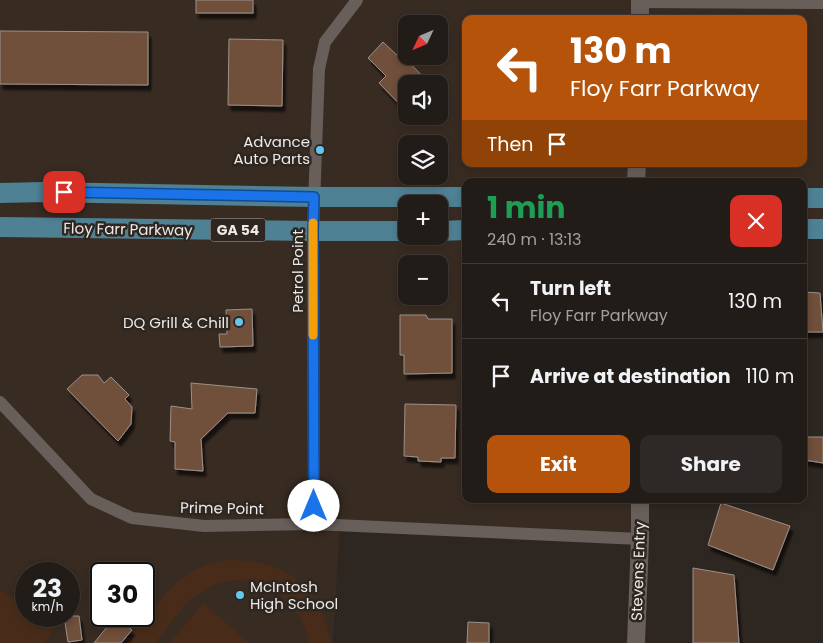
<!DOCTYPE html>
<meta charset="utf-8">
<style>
:root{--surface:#221c19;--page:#2e2926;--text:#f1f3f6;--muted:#a2a1a2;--line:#3f3a38;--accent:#b45309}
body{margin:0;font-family:Poppins,sans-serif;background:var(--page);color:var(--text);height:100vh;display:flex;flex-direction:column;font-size:19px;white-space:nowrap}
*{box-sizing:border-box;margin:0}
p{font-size:16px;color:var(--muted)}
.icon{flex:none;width:28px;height:28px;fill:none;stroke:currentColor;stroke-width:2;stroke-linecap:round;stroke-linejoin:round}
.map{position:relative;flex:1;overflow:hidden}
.sheet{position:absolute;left:462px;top:178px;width:345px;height:325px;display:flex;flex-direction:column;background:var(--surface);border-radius:10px;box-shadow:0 2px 8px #0003,0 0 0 1px var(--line)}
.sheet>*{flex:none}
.guide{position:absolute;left:462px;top:15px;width:345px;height:152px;border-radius:10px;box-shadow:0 2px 8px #0003,0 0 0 1px var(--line);background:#b45309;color:#fff;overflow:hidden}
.needle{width:32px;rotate:226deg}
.tools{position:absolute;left:398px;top:15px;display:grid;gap:10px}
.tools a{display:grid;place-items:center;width:50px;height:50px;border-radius:10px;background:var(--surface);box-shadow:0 2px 8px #0003,0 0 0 1px var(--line);font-size:25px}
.speed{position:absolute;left:15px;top:562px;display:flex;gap:10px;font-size:25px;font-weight:700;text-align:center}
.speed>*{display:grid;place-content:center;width:65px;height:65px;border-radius:50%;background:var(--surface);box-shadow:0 2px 8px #0003,0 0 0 1px var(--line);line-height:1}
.speed small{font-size:12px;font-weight:400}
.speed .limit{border:2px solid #111;border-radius:8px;background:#fff;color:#111}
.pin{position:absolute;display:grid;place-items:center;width:42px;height:42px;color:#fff;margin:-21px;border-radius:10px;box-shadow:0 2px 8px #0006}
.me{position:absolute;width:55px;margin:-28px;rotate:0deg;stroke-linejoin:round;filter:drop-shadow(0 0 4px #0008)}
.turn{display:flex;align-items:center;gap:18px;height:105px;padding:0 25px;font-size:22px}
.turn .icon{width:65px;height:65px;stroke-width:2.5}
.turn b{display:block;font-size:35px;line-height:42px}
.then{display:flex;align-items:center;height:48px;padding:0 25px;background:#0003;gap:10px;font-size:19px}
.round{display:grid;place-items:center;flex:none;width:52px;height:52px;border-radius:10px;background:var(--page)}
.summary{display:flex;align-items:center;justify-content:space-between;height:85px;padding:0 25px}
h1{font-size:30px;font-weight:700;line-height:38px;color:#1e9e55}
.primary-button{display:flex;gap:10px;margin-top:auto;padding:10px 25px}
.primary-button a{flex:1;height:58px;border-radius:10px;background:var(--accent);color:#fff;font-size:20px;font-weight:700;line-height:58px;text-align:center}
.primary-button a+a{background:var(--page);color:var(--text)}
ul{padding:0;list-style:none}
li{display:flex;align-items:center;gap:15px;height:75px;padding:0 25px;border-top:1px solid var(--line)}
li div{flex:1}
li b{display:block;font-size:19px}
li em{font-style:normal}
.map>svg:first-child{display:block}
.built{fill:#382b22;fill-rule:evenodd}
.green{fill:#482c19}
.building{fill:#6f503b;stroke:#9b918b;filter:url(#shadow)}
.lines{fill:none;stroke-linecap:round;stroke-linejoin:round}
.street{stroke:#685f5a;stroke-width:12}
.secondary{stroke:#685f5a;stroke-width:18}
.primary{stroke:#4f8194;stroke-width:20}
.route-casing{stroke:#114b97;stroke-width:12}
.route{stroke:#1a73e8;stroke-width:9}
.slow{stroke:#f59e0b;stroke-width:9}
.poi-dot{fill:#64c5ee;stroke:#2d2621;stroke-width:2}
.labels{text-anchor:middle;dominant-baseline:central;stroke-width:5;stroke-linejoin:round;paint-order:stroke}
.shield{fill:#2d2621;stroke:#b4aeab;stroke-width:1}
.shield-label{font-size:14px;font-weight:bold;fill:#eee9e6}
.poi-label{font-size:15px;fill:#eee9e6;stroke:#2d2621;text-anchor:end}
.street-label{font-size:15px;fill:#eee9e6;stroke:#2d2621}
</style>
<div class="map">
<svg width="823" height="643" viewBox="0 0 823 643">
<defs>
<filter id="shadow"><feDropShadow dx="3" dy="5.5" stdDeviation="1" flood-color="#0009"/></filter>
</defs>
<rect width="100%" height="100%" fill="#2d2621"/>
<path class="built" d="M0 0H823V228L804 226V181H466V499H636L640 539 340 526 333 643H0ZM466 19H804V164H466ZM406 24H439V56H406ZM406 84H439V116H406ZM406 144H439V176H406ZM406 204H439V236H406ZM406 264H439V296H406ZM26 574H69V616H26ZM101 574H144V616H101Z"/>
<g class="green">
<path d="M230 560C287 560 321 587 331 643H309C300 595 250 563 204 590 184 602 170 625 155 643H126C147 618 167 584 196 570 207 564 219 562 230 560Z"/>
<path d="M0 590 26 605V616H46L58 623 44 643H0Z"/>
<path d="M203 603 249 643H170Z"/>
</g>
<g class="building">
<rect x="196" y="0" width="57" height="13"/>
<path d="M0 31 148 32V85L0 84Z"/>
<path d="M229 39 283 40 282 106 228 105Z"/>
<path d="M383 42 402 60 404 57 430 84H406V111L379 83 386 76 368 58Z"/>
<path d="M804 292 820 293 823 332H804Z"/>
<path d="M252 309 253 346 220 347 219 334H227L226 310Z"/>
<path d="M400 315H426L428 319H452V373L404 374V355H400Z"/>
<path d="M82 375H98L104 383 111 377 129 395 125 399 132 407 131 424 118 441 67 389Z"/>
<path d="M191 383 257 389 255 413H228L201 439 203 471 175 469V442L170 441 171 406 192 409Z"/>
<path d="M405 404 456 405 455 458H441V462L418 461V457L404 456Z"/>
<path d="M804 437H823V463L804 460Z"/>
<path d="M721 503 790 526 773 570 708 545Z"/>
<path d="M693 568 734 575 739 643H693Z"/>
<path d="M64 616H79L82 640 68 642Z"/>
<path d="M115 617 132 630 121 643H94Z"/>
<path d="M468 622 489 623V643H467Z"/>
</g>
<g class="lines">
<g class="street">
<path d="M640 2 823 3"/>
<path d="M0 402 91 499 132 518 204 526 314 524 640 539"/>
<path d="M314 524 313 231 319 69 325 42 357 0"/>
</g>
<g class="secondary">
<path d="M640 19V0"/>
<path d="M636 181 637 164"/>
<path d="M636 643 640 539V499"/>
</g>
<g class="primary">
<path d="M0 193 45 192 314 197H466"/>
<path d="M804 198H823"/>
<path d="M0 227 313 231H406"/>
<path d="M804 229H823"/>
<path d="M439 231 466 230"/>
</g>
</g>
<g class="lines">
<g class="route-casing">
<path id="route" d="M64 192 314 197 313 232 314 506"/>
</g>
<use href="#route" class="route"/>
<path class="slow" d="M313 223V335"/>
</g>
<g class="poi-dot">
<circle cx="320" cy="150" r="5"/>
<circle cx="239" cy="322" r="5"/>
<circle cx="240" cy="595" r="5"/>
</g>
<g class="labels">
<rect class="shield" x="210.5" y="218.5" width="55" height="23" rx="4"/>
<g class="shield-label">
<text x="238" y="230">GA 54</text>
</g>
<g class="poi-label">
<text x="310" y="141">Advance<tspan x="310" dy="17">Auto Parts</tspan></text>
<text x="229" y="322">DQ Grill &amp; Chill</text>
<text x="250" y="586" text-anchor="start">McIntosh<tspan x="250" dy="17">High School</tspan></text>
</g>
<g class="street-label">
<text transform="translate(128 229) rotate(1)">Floy Farr Parkway</text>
<text transform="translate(297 271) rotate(-90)">Petrol Point</text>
<text transform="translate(222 508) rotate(1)">Prime Point</text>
<text transform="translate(638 571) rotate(-88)">Stevens Entry</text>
</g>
</g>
</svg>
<div class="tools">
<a><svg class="needle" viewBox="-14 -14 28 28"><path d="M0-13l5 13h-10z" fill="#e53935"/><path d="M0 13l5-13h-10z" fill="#a2a1a2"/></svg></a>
<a><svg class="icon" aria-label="sound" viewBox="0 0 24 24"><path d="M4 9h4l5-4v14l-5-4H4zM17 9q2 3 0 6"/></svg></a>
<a><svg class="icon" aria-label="layers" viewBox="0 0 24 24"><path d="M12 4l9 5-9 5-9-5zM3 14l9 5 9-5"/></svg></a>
<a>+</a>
<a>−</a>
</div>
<div class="speed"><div>23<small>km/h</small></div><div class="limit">30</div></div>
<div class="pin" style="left:64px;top:192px;background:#d93025"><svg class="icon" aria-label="arrive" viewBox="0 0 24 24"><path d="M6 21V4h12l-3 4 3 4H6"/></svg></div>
<svg class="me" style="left:314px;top:506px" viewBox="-20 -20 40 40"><circle r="19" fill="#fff"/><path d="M0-13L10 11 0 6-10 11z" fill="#1a73e8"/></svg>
<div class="guide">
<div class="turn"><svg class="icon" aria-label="left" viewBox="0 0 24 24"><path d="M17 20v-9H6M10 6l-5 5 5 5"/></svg><div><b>130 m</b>Floy Farr Parkway</div></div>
<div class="then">Then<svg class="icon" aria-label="arrive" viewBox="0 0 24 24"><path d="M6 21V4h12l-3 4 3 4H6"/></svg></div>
</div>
<section class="sheet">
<div class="summary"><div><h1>1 min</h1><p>240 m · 13:13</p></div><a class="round" style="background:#d93025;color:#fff"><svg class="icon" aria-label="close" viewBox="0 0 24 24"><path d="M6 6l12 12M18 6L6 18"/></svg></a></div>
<ul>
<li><svg class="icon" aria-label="left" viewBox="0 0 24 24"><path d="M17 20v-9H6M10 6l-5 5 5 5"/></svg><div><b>Turn left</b><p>Floy Farr Parkway</p></div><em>130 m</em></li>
<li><svg class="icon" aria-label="arrive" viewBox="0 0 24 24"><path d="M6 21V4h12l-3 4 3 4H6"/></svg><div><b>Arrive at destination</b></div><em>110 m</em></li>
</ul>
<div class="primary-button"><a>Exit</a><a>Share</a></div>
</section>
</div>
